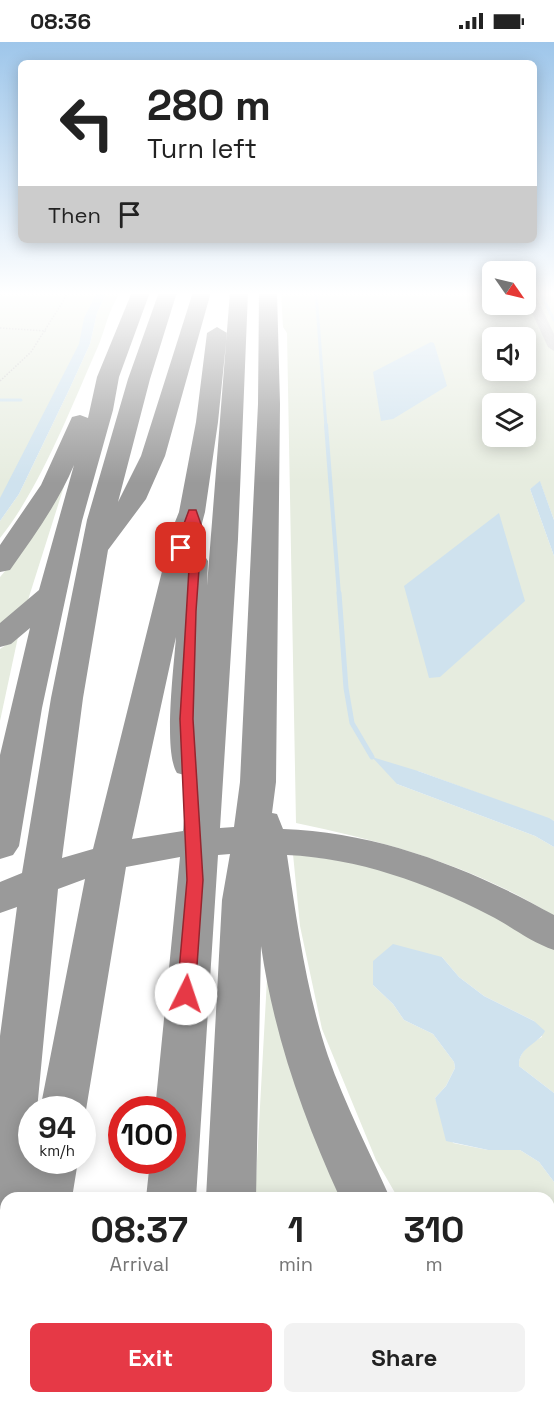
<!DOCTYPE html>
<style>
:root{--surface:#fff;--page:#f2f2f2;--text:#222;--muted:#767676;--accent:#e63946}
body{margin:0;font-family:"Space Grotesk",sans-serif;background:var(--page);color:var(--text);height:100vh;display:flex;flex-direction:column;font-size:22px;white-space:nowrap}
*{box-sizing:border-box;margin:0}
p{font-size:20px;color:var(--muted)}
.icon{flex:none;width:33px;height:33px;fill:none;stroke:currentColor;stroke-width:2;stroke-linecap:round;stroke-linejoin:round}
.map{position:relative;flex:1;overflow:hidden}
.panel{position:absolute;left:0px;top:1150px;width:555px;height:212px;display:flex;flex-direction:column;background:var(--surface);border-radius:18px 18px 0 0;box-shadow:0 3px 15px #0003}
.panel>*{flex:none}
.guide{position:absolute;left:18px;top:18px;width:519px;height:183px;border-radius:9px;box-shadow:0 3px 15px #0003;background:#fff;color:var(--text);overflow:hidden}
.needle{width:39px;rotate:124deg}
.controls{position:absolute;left:482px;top:219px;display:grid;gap:12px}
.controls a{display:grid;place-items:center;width:54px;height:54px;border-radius:9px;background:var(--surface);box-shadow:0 3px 15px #0003;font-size:30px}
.speed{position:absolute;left:18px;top:1054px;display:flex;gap:12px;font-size:30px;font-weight:700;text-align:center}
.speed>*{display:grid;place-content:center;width:78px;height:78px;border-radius:50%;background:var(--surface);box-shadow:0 3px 15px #0003;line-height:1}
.speed small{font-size:15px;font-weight:400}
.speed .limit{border:9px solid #d22;background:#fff;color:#111}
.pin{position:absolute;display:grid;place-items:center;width:51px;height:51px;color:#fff;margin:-26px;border-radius:12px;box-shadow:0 3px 9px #0006}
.me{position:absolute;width:66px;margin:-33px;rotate:4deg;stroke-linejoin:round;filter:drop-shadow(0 0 4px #0008)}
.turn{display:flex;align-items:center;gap:21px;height:126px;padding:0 30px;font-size:27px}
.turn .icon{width:78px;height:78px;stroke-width:2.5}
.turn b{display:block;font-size:42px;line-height:51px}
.then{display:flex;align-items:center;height:57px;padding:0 30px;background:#0003;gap:12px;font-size:22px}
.eta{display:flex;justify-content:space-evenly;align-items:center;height:102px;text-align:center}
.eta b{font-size:36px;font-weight:800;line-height:42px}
.primary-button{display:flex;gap:12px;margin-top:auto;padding:12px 30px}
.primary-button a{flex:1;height:69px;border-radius:9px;background:var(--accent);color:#fff;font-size:24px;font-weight:800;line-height:69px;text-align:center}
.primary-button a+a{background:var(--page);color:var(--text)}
.status{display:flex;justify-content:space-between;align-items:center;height:42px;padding:0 30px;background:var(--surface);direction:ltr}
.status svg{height:16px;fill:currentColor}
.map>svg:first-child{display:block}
.green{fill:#e6ecdf;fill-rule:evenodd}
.water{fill:#cfe2ee}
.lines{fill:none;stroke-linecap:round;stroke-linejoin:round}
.stream-far2{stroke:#cfe2ee;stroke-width:3}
.stream-far1{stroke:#cfe2ee;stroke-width:4}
.stream{stroke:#cfe2ee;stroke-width:5}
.path{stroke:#cdcdcd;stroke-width:1.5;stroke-dasharray:1.5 1.5;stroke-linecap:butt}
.minor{fill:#d0d0d0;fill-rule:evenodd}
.motorway{fill:#9a9a9a;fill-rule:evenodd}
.route{fill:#e63946;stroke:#96252e;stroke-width:1.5}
</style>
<div class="status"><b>08:36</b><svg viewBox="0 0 49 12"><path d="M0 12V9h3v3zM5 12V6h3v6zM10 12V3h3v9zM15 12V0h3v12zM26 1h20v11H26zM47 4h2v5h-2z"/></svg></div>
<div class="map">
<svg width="554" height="1361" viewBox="0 0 554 1361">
<rect width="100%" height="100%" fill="#fff"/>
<g class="green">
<path d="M0 250H99L72 333 0 469Z"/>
<path d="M107 250H121C107 269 106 288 96 309 71 366 39 448 0 496V479L19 452 69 348 90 302 97 271Z"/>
<path d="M281 250H492V262H525V250H554V478L540 440 530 447 554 514V779L418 729 397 742 535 794 554 805V874C474 824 387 800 296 781L287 291 283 285ZM492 296H525V328H492ZM492 362H525V394H492Z"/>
<path d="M65 441 28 558 0 584V535L12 521Z"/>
<path d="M18 595 0 679V607Z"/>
<path d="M293 812 391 826 554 902V1051L519 1024C518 1010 531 1001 542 995L534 979 484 954 459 935 442 915 373 943 393 962 404 978 433 992 454 1020 455 1026 446 1044 435 1056 453 1101 488 1108H520L539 1120 554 1140V1216L549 1218V1156H398L376 1118 322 987 300 884Z"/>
<path d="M267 937 287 1008 343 1156H255Z"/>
<path d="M549 1267 554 1271V1361H530L527 1356H549Z"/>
<rect x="247" y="1356" width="83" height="5"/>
<path d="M338 1356H462L466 1361H345Z"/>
</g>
<g class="water">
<path d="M97 250H107L97 271 90 302 69 348 19 452 0 479V456L79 302 84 276Z"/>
<path d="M431 300 434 301 447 344 393 377 381 379 373 330Z"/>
<path d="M540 439 554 478V514L530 447Z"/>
<path d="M499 471 525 559 440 635 429 636 404 544Z"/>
<path d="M372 715 418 729 549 776 554 779V805L535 794 397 742Z"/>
<path d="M393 902 442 915 459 935 484 954 534 979 545 989C539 1002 518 1005 519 1024L554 1051V1140L539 1120 520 1108H488L446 1099 435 1056 446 1044 455 1026 454 1020 433 992 404 978 393 962 373 943V919Z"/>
</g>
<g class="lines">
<g class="stream-far2">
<path d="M316 250 326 385"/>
<path d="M540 250 554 278"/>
<path d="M0 358H21"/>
</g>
<path class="stream-far1" d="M326 383 339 553"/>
<path class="stream" d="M339 551 346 646 352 681 372 715"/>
<g class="path">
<path d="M0 253 15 250"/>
<path d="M0 286 46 289"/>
<path d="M0 339 31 310 69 250"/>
</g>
<path class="minor" d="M525 250H534L554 292V309L548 305 525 256Z"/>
<g class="motorway">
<path d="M132 250H150L119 335 113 368 82 479 42 666 19 804 13 813 0 817V713L30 586 11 602 0 605V581L39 548 74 423C58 461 34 494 10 528L0 530V503L41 443 72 375 80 373 88 376 97 335Z"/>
<path d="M159 250H177L150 337 118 460 141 414 193 250H211L165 414 146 457 108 508 83 656 62 816 93 807 173 485 179 470 196 380 207 291 217 285 227 291 218 380 205 470 194 511 204 513 208 519 207 544 230 250H248L238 497 220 786 234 785 240 740 258 362 259 250H277L280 362 276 740 272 771 277 772 283 787C378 790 472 827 554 873V908C530 900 511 884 489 873 427 841 357 816 287 813 297 880 306 949 328 1014 345 1063 369 1108 390 1156H340C303 1075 274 994 261 904L256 1156H206L222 858 230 812 218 813 196 1156H146L150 1119H172V1068H155L180 815 126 825 86 1068 82 1076V1068H40L85 837 58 847 37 1068H32V1119H78L72 1156H6V1211L0 1213V994L17 865 0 871V840L22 831 51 656 87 478 128 337ZM176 595C174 624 163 709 177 731L188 734 183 789 132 797Z"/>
<path d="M6 1330V1356H39L38 1361H0V1332Z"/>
<path d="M128 1356H184L183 1361H127Z"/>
<path d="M197 1356H253L252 1361H196Z"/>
<path d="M455 1356H513L515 1361H457Z"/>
</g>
</g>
<linearGradient id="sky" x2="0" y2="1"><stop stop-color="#9ec6ea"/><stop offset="0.57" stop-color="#fff"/><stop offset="1" stop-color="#fff" stop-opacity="0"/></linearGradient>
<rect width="554" height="441" fill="url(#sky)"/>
<path class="route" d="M189 468H196L202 485 196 569 193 677 203 838 195 952 192 957H180L177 952 187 838 180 677 191 493 185 508 175 506Z"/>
</svg>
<div class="controls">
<a><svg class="needle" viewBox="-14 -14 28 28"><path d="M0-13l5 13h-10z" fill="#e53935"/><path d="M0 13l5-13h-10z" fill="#767676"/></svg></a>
<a><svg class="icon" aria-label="sound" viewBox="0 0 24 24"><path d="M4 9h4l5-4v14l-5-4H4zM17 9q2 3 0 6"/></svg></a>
<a><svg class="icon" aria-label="layers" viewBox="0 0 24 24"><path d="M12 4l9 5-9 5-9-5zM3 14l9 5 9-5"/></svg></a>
</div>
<div class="speed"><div>94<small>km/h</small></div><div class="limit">100</div></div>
<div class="pin" style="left:181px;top:506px;background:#d93025"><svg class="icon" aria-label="arrive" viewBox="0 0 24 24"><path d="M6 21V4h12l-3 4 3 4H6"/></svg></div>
<svg class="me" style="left:186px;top:952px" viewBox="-20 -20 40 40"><circle r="19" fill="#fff"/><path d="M0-13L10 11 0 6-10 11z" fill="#e63946"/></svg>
<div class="guide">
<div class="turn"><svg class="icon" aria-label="left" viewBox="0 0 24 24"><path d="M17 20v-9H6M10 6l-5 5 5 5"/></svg><div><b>280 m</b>Turn left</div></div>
<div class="then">Then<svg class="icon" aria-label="arrive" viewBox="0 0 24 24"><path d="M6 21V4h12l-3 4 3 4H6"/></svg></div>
</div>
<section class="panel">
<div class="eta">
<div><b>08:37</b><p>Arrival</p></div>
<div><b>1</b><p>min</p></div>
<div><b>310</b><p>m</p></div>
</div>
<div class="primary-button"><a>Exit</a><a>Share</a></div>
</section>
</div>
